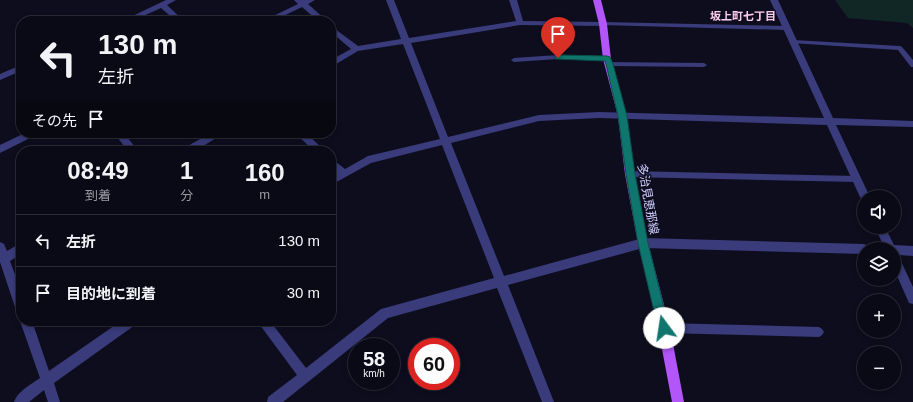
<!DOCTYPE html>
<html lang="ja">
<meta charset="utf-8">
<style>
:root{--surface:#0a0a16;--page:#13131f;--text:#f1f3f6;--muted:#999aa1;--line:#2a2b35}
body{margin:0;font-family:Helvetica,"Noto Sans JP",sans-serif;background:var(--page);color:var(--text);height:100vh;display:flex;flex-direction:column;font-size:15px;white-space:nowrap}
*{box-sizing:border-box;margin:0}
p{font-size:13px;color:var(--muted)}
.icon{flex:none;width:22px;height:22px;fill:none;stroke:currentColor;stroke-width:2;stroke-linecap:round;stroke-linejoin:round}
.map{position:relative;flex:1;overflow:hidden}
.side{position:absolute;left:16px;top:146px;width:320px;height:180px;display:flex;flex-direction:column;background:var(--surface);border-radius:16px;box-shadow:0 2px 6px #0003,0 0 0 1px var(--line)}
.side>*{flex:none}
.guide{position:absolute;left:16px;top:16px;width:320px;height:122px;border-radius:16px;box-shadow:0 2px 6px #0003,0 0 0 1px var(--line);background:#0a0a16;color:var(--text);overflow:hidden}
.tools{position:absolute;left:857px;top:190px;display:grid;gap:8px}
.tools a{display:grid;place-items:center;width:44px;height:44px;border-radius:50%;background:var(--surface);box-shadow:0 2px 6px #0003,0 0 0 1px var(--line);font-size:20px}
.speed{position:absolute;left:348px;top:338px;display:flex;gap:8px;font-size:20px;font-weight:700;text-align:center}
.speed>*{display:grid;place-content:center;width:52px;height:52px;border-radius:50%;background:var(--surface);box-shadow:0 2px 6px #0003,0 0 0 1px var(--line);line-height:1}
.speed small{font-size:10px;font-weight:400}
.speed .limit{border:6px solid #d22;background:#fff;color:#111}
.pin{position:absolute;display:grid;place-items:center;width:34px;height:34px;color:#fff;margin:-41px -17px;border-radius:50% 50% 50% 0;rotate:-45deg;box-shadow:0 0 4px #0007}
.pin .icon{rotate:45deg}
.me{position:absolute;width:44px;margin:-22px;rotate:346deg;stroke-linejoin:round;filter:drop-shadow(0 0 3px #0008)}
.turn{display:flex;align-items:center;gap:14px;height:84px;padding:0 16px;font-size:18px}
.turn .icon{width:52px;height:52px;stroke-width:2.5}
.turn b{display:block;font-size:28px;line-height:34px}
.then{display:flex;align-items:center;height:38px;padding:0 16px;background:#0003;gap:8px;font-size:15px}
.eta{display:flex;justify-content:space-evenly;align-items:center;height:68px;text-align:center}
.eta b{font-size:24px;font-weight:700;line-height:28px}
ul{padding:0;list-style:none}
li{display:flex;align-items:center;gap:12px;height:52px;padding:0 16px;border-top:1px solid var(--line)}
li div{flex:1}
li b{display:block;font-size:15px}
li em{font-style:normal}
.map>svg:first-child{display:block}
.green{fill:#102725}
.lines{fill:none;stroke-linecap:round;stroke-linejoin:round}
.lane{fill:#393b7b;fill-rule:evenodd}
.street{fill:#393b7b;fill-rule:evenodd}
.primary{fill:#b256fa;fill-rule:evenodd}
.route{fill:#0f766e;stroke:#0a4d48}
.labels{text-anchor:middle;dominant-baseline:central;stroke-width:3;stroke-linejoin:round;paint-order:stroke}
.far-neighbourhood-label{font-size:11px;font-weight:bold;fill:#fdcdef;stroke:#0e0d1e}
.street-label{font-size:12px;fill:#cdcbfd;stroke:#0e0d1e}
</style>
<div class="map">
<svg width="913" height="402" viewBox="0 0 913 402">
<rect width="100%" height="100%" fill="#0e0d1e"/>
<path class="green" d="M835 0H913V28L907 23 848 18Z"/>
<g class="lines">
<g class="lane">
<path d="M603 22 787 26 790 28 787 30 601 25 600 24Z"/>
<path d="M793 40 900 46 902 47 913 60V67H911L898 50 791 43 790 42Z"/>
<path d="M558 55 607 57 610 59 607 61 558 59 514 62 511 60 514 58Z"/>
<path d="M608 62 704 63 707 65 704 67 610 66H608Z"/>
<path d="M630 171 857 176 861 179 857 182 630 177 626 174Z"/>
<path d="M664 323 819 327 822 329 824 332 822 335 819 337 664 333 661 331 659 328 661 325Z"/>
</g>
<g class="street">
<path d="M166 0H176L167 5 184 21H176L161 8 132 21H122Z"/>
<path d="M294 0H315L308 4 327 21H318L302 7 273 21H263L298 4Z"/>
<path d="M386 0H394L409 38 516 21 509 0H517L523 21 603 22 607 24 603 26 520 25 411 43 448 137 539 115 599 112 824 118 770 0H778L833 118 913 121V127L836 125 870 197H864V201L860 197 827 125 599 118 539 121 451 143 504 276 643 238 864 244 868 246 869 249H864V254L643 248 508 285 554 402H542L497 288 388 318 283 402H267L268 397 297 375 257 321H270L306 368 381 309 494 278 442 145 371 163 331 185V176L337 173 331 168V158L345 169 368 156 440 139 403 44 358 51 331 67V60L351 49 331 32V26L358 46 401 39Z"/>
<path d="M21 65V71L0 80V74Z"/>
<path d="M25 133H38L36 135 0 153V145Z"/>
<path d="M114 133H124L138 151H128Z"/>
<path d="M211 133H223L221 135 195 151H182L184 148Z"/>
<path d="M295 133H306L325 151H314Z"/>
<path d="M875 227H885L894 245 913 246V256L898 255 913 287V304L909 303 894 269V249H885Z"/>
<path d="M0 242 4 244 7 251 21 243V254L10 261 21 291V312L17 311 15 307 0 262Z"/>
<path d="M21 319V321H32L49 371 121 321H137L135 325 54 383 60 402H48L44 390 29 402H14C18 391 30 385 40 378L20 321Z"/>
</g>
<path class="primary" d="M593 0H601L607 24 611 59 626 116 635 174 648 243 670 328 684 402H672L658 328 638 243 625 174 618 116 603 59 599 24Z"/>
</g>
<path class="route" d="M558 55 607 56 610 57 613 64 627 116 635 174 648 243 669 328 667 332 664 333 660 332 658 328 638 243 626 174 618 116 606 64 605 61 556 59 554 58Z"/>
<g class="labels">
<g class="far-neighbourhood-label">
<text x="743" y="16">坂上町七丁目</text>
</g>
<g class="street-label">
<text transform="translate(648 199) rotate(80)">多治見恵那線</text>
</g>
</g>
</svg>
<div class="tools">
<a><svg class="icon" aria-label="sound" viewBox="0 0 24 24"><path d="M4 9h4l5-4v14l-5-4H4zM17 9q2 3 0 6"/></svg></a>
<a><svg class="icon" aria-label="layers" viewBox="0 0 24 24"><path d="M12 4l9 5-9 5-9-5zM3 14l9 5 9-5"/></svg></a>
<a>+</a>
<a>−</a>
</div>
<div class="speed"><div>58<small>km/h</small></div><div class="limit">60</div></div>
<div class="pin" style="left:558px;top:58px;background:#d93025"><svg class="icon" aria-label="arrive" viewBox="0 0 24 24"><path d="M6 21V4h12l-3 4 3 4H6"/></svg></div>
<svg class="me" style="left:664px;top:328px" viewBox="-20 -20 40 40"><circle r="19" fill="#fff"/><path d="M0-13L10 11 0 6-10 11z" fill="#0f766e"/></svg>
<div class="guide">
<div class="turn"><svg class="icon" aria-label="left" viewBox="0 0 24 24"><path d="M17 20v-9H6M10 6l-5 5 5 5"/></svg><div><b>130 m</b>左折</div></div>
<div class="then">その先<svg class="icon" aria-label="arrive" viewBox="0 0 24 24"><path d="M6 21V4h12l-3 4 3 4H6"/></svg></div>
</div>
<section class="side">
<div class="eta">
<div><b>08:49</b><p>到着</p></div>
<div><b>1</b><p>分</p></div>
<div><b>160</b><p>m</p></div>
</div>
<ul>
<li><svg class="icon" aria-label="left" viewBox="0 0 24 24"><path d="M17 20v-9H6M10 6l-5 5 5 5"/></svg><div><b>左折</b></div><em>130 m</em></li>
<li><svg class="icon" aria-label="arrive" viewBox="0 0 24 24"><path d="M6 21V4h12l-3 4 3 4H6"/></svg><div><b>目的地に到着</b></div><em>30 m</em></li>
</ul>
</section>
</div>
